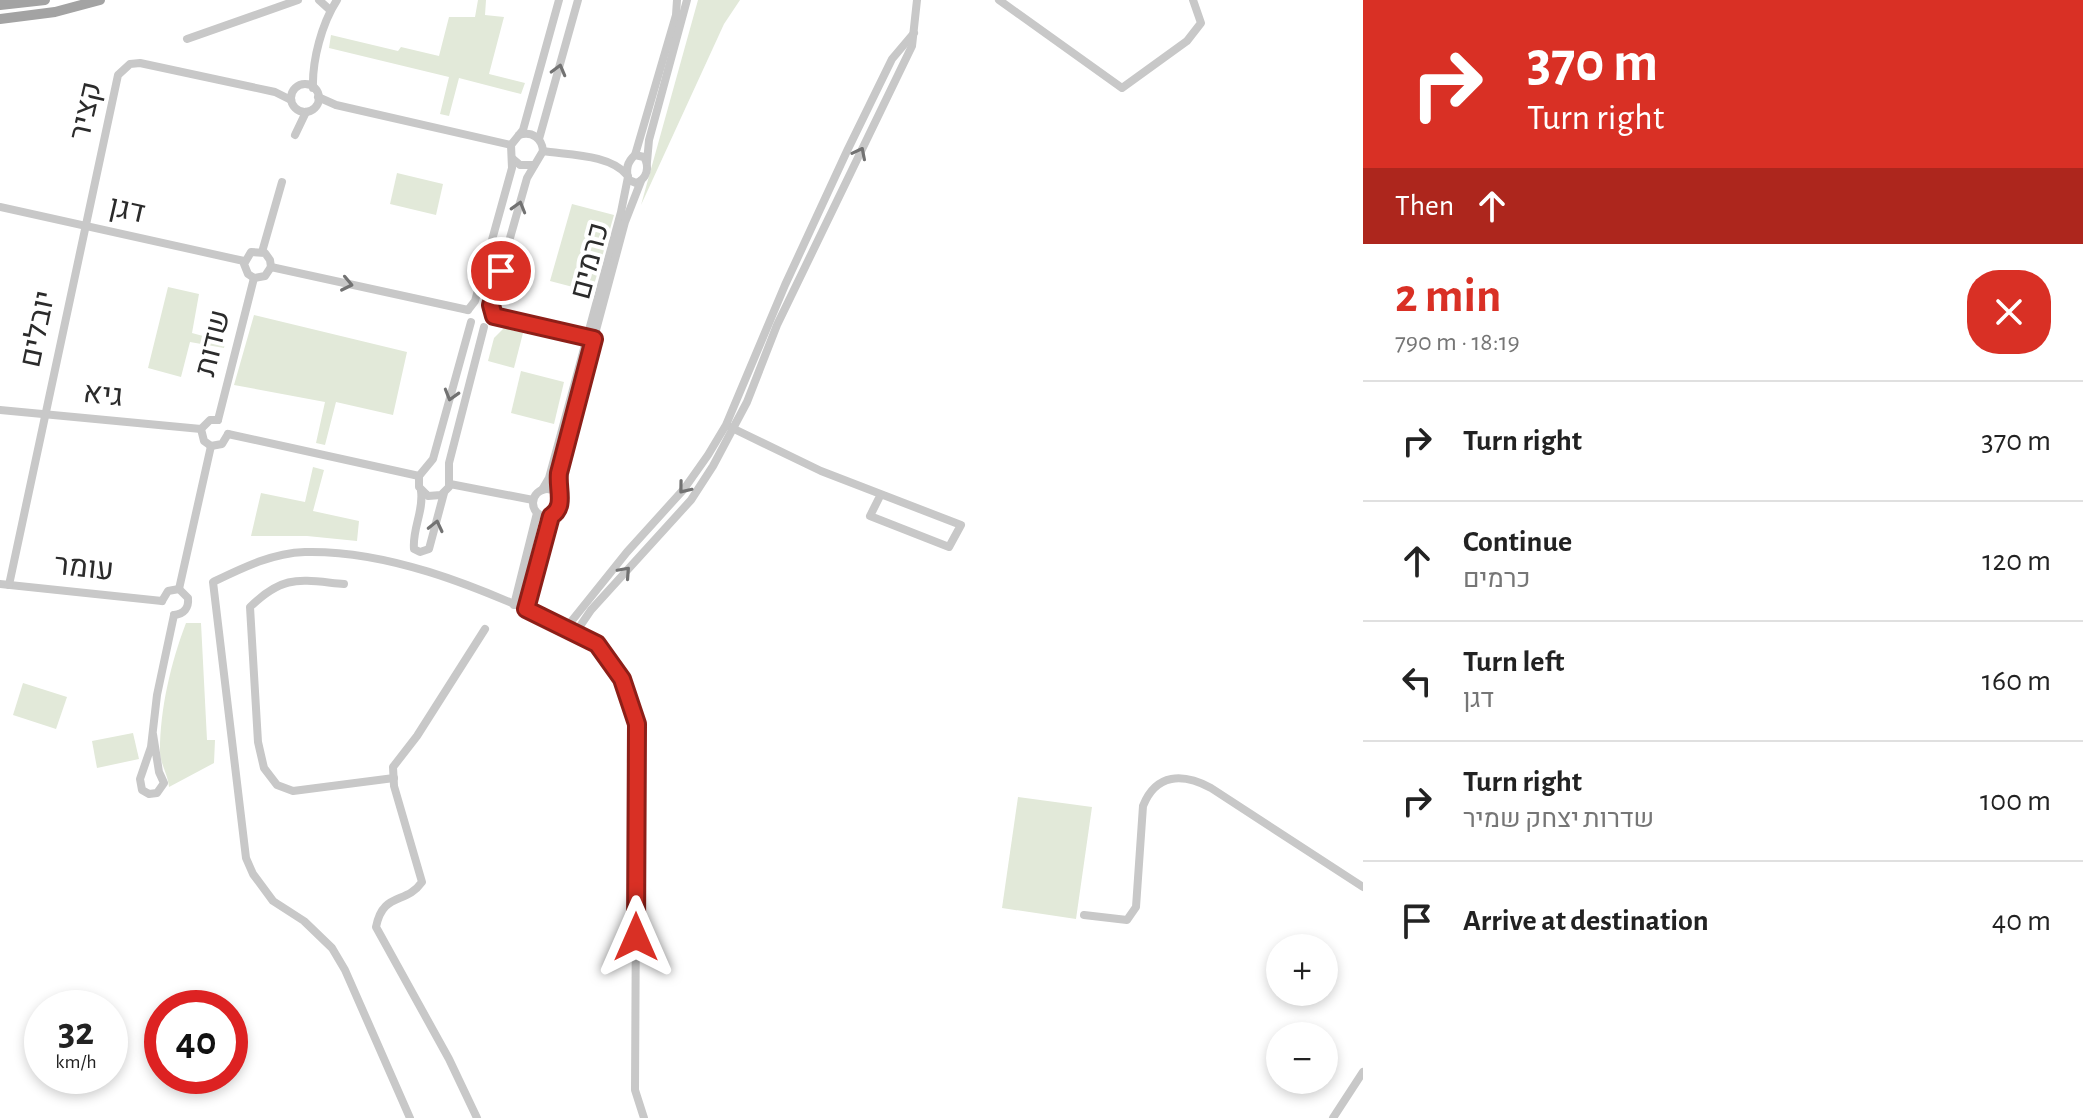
<!DOCTYPE html>
<meta charset="utf-8">
<style>
:root{--surface:#fff;--page:#f6f6f6;--text:#222;--muted:#767676;--line:#e0e0e0;--accent:#d93025}
body{margin:0;font-family:"Alegreya Sans",Heebo,sans-serif;background:var(--page);color:var(--text);height:100vh;display:flex;flex-direction:column;font-size:30px;white-space:nowrap}
*{box-sizing:border-box;margin:0}
p{font-size:26px;color:var(--muted)}
.icon{flex:none;width:44px;height:44px;fill:none;stroke:currentColor;stroke-width:2;stroke-linecap:round;stroke-linejoin:round}
.map{position:relative;flex:1;overflow:hidden}
.sheet{display:flex;flex-direction:column;background:var(--surface);width:720px}
.sheet>*{flex:none}
.top-card{background:#d93025;color:#fff;overflow:hidden}
.controls{position:absolute;left:1266px;top:934px;display:grid;gap:16px}
.controls a{display:grid;place-items:center;width:72px;height:72px;border-radius:50%;background:var(--surface);box-shadow:0 4px 12px #0003;font-size:40px}
.speed{position:absolute;left:24px;top:990px;display:flex;gap:16px;font-size:40px;font-weight:700;text-align:center}
.speed>*{display:grid;place-content:center;width:104px;height:104px;border-radius:50%;background:var(--surface);box-shadow:0 4px 12px #0003;line-height:1}
.speed small{font-size:20px;font-weight:400}
.speed .limit{border:12px solid #d22;background:#fff;color:#111}
.pin{position:absolute;display:grid;place-items:center;width:68px;height:68px;color:#fff;margin:-34px;border:4px solid #fff;border-radius:50%;box-shadow:0 2px 8px #0007}
.me{position:absolute;width:88px;margin:-44px;rotate:0deg;stroke-linejoin:round;filter:drop-shadow(0 0 6px #0008)}
.turn{display:flex;align-items:center;gap:28px;height:168px;padding:0 32px;font-size:36px}
.turn .icon{width:104px;height:104px;stroke-width:2.5}
.turn b{display:block;font-size:56px;line-height:68px}
.then{display:flex;align-items:center;height:76px;padding:0 32px;background:#0003;gap:16px;font-size:30px}
.round{display:grid;place-items:center;flex:none;width:84px;height:84px;border-radius:32px;background:var(--page)}
.summary{display:flex;align-items:center;justify-content:space-between;height:136px;padding:0 32px}
h1{font-size:48px;font-weight:700;line-height:60px;color:var(--accent)}
ul{padding:0;list-style:none}
li{display:flex;align-items:center;gap:24px;height:120px;padding:0 32px;border-top:2px solid var(--line)}
li div{flex:1}
li b{display:block;font-size:30px}
li em{font-style:normal}
main{display:flex;flex:1;min-height:0}
.map>svg:first-child{display:block}
.green{fill:#e2e9d9}
.lines{fill:none;stroke-linecap:round;stroke-linejoin:round}
.minor{stroke:#c8c8c8;stroke-width:8}
.major{stroke:#a3a3a3;stroke-width:10}
.oneway{stroke:#727272}
.route-casing{stroke:#8d1f18;stroke-width:20}
.route{stroke:#d93025;stroke-width:14}
.labels{text-anchor:middle;dominant-baseline:central;stroke-width:8;stroke-linejoin:round;paint-order:stroke}
.street-label{font-size:30px;fill:#2b2b2b;stroke:#fff}
</style>
<main>
<div class="map">
<svg width="1363" height="1118" viewBox="0 0 1363 1118">
<rect width="100%" height="100%" fill="#fff"/>
<g class="green">
<path d="M478 0H486L485 15 504 17 489 74 525 83 521 94 459 78 449 116 440 114 449 77 329 48 331 35 398 51 401 47 439 56 449 17H475Z"/>
<path d="M698 0H740L724 24 641 205Z"/>
<path d="M397 173 443 184 436 215 390 204Z"/>
<path d="M572 204 614 215 592 292 550 281Z"/>
<path d="M168 287 199 294 192 333 225 342 224 348 190 342 181 377 148 368Z"/>
<path d="M254 315 407 352 393 415 336 402 325 445 316 443 325 402 234 385Z"/>
<path d="M504 328 523 333 514 368 488 361 494 338Z"/>
<path d="M521 371 564 382 554 424 511 413Z"/>
<path d="M313 467 324 470 313 511 359 521 357 541 307 536H251L261 493 305 502Z"/>
<path d="M186 623H201L207 740H215L214 763 169 787C168 774 160 764 160 751 160 709 171 662 186 623Z"/>
<path d="M23 683 67 697 56 729 13 715Z"/>
<path d="M133 733 139 759 97 768 92 741Z"/>
<path d="M1018 797 1092 807 1076 919 1002 908Z"/>
</g>
<g class="lines">
<g class="minor">
<path d="M319 0 330 10"/>
<path d="M999 0 1122 88 1187 41 1201 23 1193 0"/>
<path d="M187 39 298 0"/>
<circle cx="305" cy="98" r="14"/>
<path d="M313 88C312 60 322 23 337 0"/>
<path d="M318 97 336 105 511 145"/>
<path d="M295 135 306 112"/>
<path d="M539 139 578 0"/>
<path d="M543 151C568 155 610 154 627 175"/>
<path d="M635 155 676 15 677 0"/>
<path d="M635 155 644 157C650 167 647 179 636 183L629 180C625 170 627 162 635 155Z"/>
<path d="M513 159 520 165H534"/>
<path d="M647 162 649 140 687 0"/>
<path d="M0 207 244 261"/>
<path d="M262 252 282 182"/>
<path d="M271 267 468 310"/>
<path d="M254 278 248 274 244 264 251 252 265 253 270 260 271 267"/>
<path d="M254 278 265 276 271 267"/>
<path d="M491 305 527 178 543 151C542 138 532 131 519 135"/>
<path d="M468 310 475 301 512 168 511 145 523 130 559 0"/>
<path d="M494 316 589 337"/>
<path d="M471 322 433 459 419 476V487L428 496 441 495 449 487V463L484 327"/>
<path d="M0 410 201 429"/>
<path d="M218 420 254 278"/>
<path d="M730 427 821 471 961 525 949 547 870 516 880 496"/>
<path d="M228 434 419 476"/>
<path d="M211 446 204 441 201 429 210 420H218"/>
<path d="M211 446 222 444 228 434"/>
<path d="M450 484 533 500"/>
<circle cx="547" cy="503" r="14"/>
<path d="M542 490 549 478 621 212 628 177"/>
<path d="M421 491C424 511 412 529 414 549L420 552 429 549 444 493"/>
<path d="M558 495 562 457 625 222 641 181"/>
<path d="M0 584 162 601"/>
<path d="M344 584C299 580 284 574 250 607L258 742 264 768 277 785 293 791 394 778"/>
<path d="M9 585 118 75 130 64 140 63 275 92 291 100"/>
<path d="M179 589 211 446"/>
<path d="M162 601 168 591 179 589"/>
<path d="M514 605 537 513"/>
<path d="M526 609 551 516"/>
<path d="M174 615C184 614 189 608 188 598L179 589"/>
<path d="M566 628 627 552 684 489 708 455 726 425 785 285 847 151 892 59 914 33"/>
<path d="M576 632 591 610 691 500 713 466 747 402 777 325 912 46 917 0"/>
<path d="M153 734 159 772 164 783 157 793 149 794 142 790 140 779 151 747 157 695 174 615"/>
<path d="M1084 915 1127 920 1136 907 1143 806C1156 773 1183 773 1211 788L1363 887"/>
<path d="M410 1118 345 970 332 948 304 921 273 901 253 874 246 858 213 582C242 568 272 553 305 552 387 550 473 585 546 618 562 626 581 632 595 643 619 663 628 696 637 724L635 1090 644 1118"/>
<path d="M477 1118 449 1059 376 927C383 891 406 905 422 882L394 786 393 767 417 736 485 629"/>
<path d="M1333 1118 1363 1072"/>
</g>
<g class="major">
<path d="M0 5 45 0"/>
<path d="M0 19 55 12 100 0"/>
</g>
</g>
<defs><path id="oneway-chevron" d="M-2-3.5L2.5 0L-2 3.5" fill="none" stroke-width="1.6" stroke-linecap="round" stroke-linejoin="round" transform="scale(2)"/></defs>
<g class="oneway">
<use href="#oneway-chevron" transform="translate(559 70) rotate(-75)"/>
<use href="#oneway-chevron" transform="translate(860 153) rotate(-63)"/>
<use href="#oneway-chevron" transform="translate(519 207) rotate(-74)"/>
<use href="#oneway-chevron" transform="translate(347 284) rotate(12)"/>
<use href="#oneway-chevron" transform="translate(451 395) rotate(106)"/>
<use href="#oneway-chevron" transform="translate(684 488) rotate(129)"/>
<use href="#oneway-chevron" transform="translate(436 526) rotate(-77)"/>
<use href="#oneway-chevron" transform="translate(625 572) rotate(-48)"/>
</g>
<g class="lines">
<g class="route-casing">
<path id="route" d="M501 271 491 305 494 316 594 339 559 473C557 489 566 507 551 516L526 609 597 644 622 679 637 724 636 937"/>
</g>
<use href="#route" class="route"/>
</g>
<g class="labels">
<g class="street-label">
<text transform="translate(86 111) rotate(-77)">קציר</text>
<text transform="translate(127 210) rotate(13)">דגן</text>
<text transform="translate(590 261) rotate(-75)">כרמים</text>
<text transform="translate(38 329) rotate(-78)">יובלים</text>
<text transform="translate(213 343) rotate(-76)">שדות</text>
<text transform="translate(103 395) rotate(6)">גיא</text>
<text transform="translate(84 568) rotate(6)">עומר</text>
</g>
</g>
</svg>
<div class="controls">
<a>+</a>
<a>−</a>
</div>
<div class="speed"><div>32<small>km/h</small></div><div class="limit">40</div></div>
<div class="pin" style="left:501px;top:271px;background:#d93025"><svg class="icon" aria-label="arrive" viewBox="0 0 24 24"><path d="M6 21V4h12l-3 4 3 4H6"/></svg></div>
<svg class="me" style="left:636px;top:937px" viewBox="-20 -20 40 40"><path d="M0-17L14 15 0 8-14 15z" fill="#d93025" stroke="#fff" stroke-width="4"/></svg>
</div>
<section class="sheet">
<div class="top-card">
<div class="turn"><svg class="icon" aria-label="right" viewBox="0 0 24 24"><path d="M7 20v-9h11M14 6l5 5-5 5"/></svg><div><b>370 m</b>Turn right</div></div>
<div class="then">Then<svg class="icon" aria-label="ahead" viewBox="0 0 24 24"><path d="M12 20V5M6 11l6-6 6 6"/></svg></div>
</div>
<div class="summary"><div><h1>2 min</h1><p>790 m · 18:19</p></div><a class="round" style="background:#d93025;color:#fff"><svg class="icon" aria-label="close" viewBox="0 0 24 24"><path d="M6 6l12 12M18 6L6 18"/></svg></a></div>
<ul>
<li><svg class="icon" aria-label="right" viewBox="0 0 24 24"><path d="M7 20v-9h11M14 6l5 5-5 5"/></svg><div><b>Turn right</b></div><em>370 m</em></li>
<li><svg class="icon" aria-label="ahead" viewBox="0 0 24 24"><path d="M12 20V5M6 11l6-6 6 6"/></svg><div><b>Continue</b><p>כרמים</p></div><em>120 m</em></li>
<li><svg class="icon" aria-label="left" viewBox="0 0 24 24"><path d="M17 20v-9H6M10 6l-5 5 5 5"/></svg><div><b>Turn left</b><p>דגן</p></div><em>160 m</em></li>
<li><svg class="icon" aria-label="right" viewBox="0 0 24 24"><path d="M7 20v-9h11M14 6l5 5-5 5"/></svg><div><b>Turn right</b><p>שדרות יצחק שמיר</p></div><em>100 m</em></li>
<li><svg class="icon" aria-label="arrive" viewBox="0 0 24 24"><path d="M6 21V4h12l-3 4 3 4H6"/></svg><div><b>Arrive at destination</b></div><em>40 m</em></li>
</ul>
</section>
</main>
